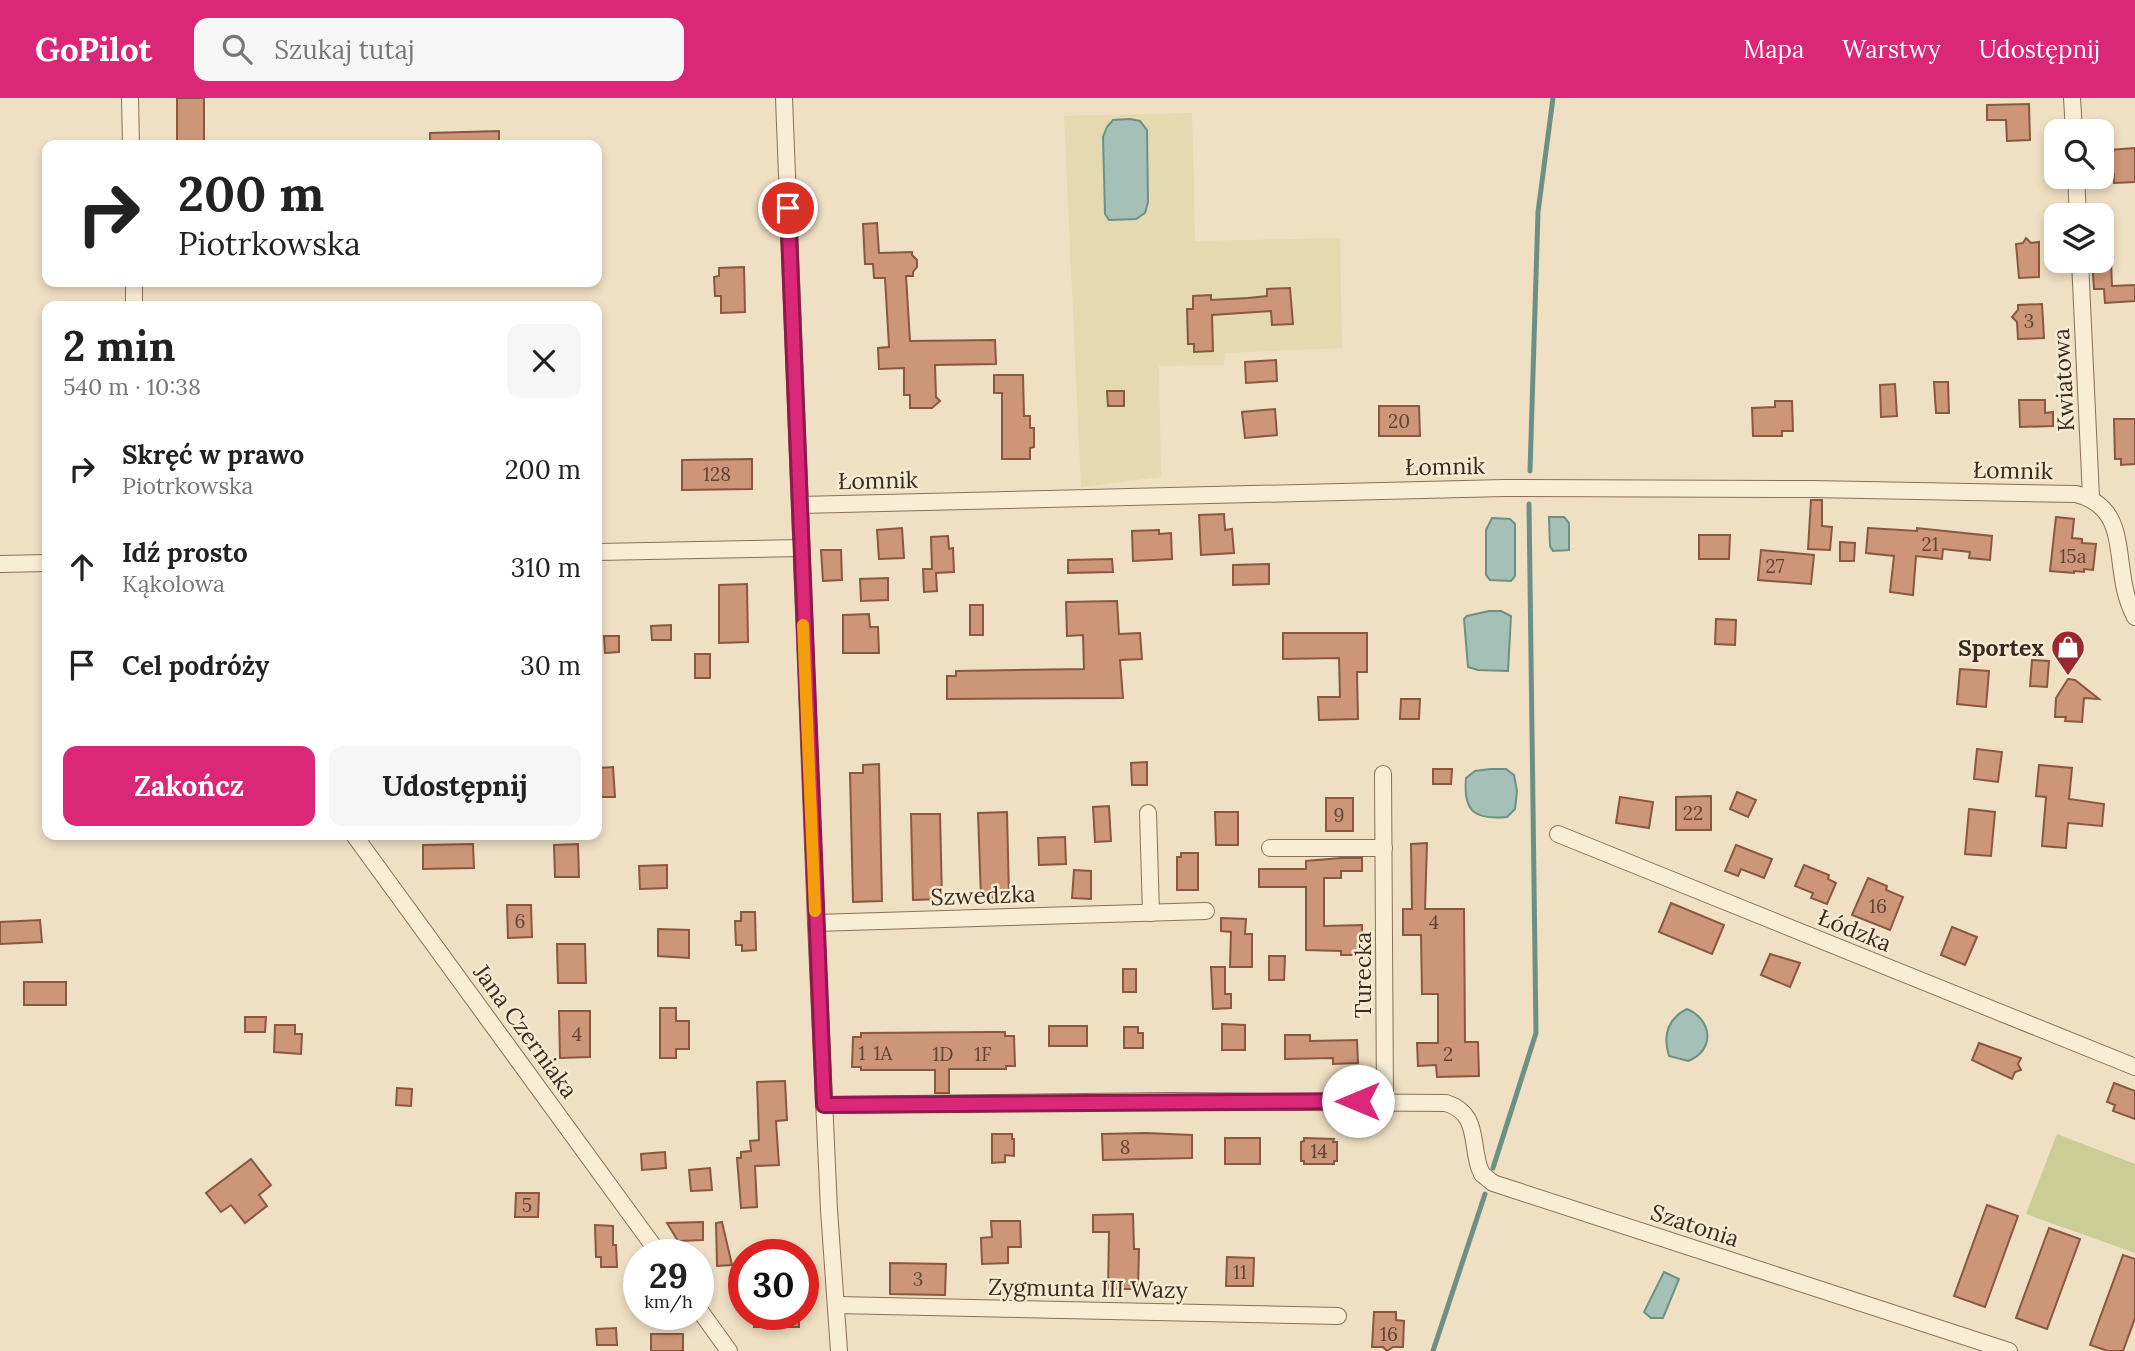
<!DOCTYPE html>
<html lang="pl">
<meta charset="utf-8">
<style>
:root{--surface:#fff;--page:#f6f6f6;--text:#222;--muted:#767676;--accent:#db2777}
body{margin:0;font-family:Lora,serif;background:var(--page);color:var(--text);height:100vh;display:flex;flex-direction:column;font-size:26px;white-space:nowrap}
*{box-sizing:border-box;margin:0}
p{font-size:23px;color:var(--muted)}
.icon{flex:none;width:38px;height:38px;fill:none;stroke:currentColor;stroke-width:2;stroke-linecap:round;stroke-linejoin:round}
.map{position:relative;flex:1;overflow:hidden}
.details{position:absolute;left:42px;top:203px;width:560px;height:539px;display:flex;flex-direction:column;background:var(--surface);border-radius:14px;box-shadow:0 4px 10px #0003}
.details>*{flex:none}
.top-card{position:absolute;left:42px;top:42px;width:560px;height:147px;border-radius:14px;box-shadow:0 4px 10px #0003;background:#fff;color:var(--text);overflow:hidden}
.tools{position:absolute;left:2044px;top:21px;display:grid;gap:14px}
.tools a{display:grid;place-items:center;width:70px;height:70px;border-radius:14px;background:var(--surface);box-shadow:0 4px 10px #0003;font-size:35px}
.speed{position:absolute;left:623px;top:1141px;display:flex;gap:14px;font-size:35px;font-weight:700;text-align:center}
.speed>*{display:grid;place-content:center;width:91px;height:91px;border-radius:50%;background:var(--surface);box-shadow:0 4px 10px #0003;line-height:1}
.speed small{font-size:18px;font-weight:400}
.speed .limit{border:10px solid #d22;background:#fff;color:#111}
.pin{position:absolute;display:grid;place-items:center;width:60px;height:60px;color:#fff;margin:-30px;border:4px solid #fff;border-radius:50%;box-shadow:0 2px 7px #0007}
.me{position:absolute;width:77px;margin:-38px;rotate:270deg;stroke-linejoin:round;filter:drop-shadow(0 0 5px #0008)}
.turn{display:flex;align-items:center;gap:24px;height:147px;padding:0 21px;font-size:32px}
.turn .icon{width:91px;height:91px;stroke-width:2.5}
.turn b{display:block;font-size:49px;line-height:60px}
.round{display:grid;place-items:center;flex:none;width:74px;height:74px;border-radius:14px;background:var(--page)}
.summary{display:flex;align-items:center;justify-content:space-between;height:119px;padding:0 21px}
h1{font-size:42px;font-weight:800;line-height:52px}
.primary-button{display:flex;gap:14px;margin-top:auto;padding:14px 21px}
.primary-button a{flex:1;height:80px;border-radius:14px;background:var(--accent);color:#fff;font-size:28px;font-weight:800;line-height:80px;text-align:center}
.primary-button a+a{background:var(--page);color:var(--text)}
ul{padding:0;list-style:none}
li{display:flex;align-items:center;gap:21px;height:98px;padding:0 21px}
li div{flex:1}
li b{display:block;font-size:26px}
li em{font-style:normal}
header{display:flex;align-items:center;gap:42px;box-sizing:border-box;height:98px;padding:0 35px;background:var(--accent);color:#fff}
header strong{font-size:33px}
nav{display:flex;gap:38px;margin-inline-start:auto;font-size:24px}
.search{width:490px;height:63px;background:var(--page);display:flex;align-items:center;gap:18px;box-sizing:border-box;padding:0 24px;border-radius:14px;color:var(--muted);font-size:26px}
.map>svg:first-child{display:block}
.farmland{fill:#e5d9b0}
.green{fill:#cacd96}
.water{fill:#a5c1b7;stroke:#6c9085;stroke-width:2}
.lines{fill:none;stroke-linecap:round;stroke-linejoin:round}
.stream{stroke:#6c9085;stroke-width:5}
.building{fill:#ce9678;stroke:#89583f;stroke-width:2}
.street-casing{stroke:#897059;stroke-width:18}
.street{stroke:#f9edd6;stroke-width:16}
.route-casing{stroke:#8e194d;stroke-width:18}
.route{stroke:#db2777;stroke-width:12}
.slow{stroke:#f59e0b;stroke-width:12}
.labels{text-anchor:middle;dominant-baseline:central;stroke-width:5;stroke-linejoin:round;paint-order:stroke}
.number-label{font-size:19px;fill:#5e4434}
.street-label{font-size:23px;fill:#39291e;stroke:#f6ead2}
.poi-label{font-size:23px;font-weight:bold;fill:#39291e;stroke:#f6ead2;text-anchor:end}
</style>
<header>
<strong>GoPilot</strong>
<div class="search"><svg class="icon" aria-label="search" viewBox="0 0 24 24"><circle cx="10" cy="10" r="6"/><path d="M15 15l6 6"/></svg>Szukaj tutaj</div>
<nav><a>Mapa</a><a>Warstwy</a><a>Udostępnij</a></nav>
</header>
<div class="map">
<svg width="2135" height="1253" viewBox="0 0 2135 1253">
<rect width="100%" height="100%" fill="#efdfc3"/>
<path class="farmland" d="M1192 15 1195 143 1340 140 1342 250 1225 255 1224 267 1159 268 1161 379 1081 389 1064 18Z"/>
<path class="green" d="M2057 1036 2135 1066V1155L2026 1116Z"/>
<g class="water">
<path d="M1130 21 1140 23 1147 32 1148 104 1145 115 1136 121 1109 122 1105 116 1103 39 1107 29 1113 22Z"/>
<path d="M1564 419 1569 425V452L1553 453 1550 448 1549 419Z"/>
<path d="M1492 420 1510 421 1515 426V478L1511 483 1490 482 1486 477V432Z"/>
<path d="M1489 513H1501L1511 518 1508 573 1478 572 1468 569 1464 521 1467 518Z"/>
<path d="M1490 671H1506L1514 677 1517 693 1515 711 1507 719C1475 722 1463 714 1466 680L1475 673Z"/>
<path d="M1687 911C1713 922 1715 953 1688 963L1669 958C1663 938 1667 921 1687 911Z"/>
<path d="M1664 1174 1679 1181 1663 1220H1651L1644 1214Z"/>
</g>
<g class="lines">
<g class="stream">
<path d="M1530 373 1538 114 1553 0"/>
<path d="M1493 1070 1536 935 1529 406"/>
<path d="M1433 1253 1485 1096"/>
</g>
</g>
<g class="building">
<rect x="177" y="0" width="27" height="45"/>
<path d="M2029 6 2030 42 2007 43 2006 22H1987V7Z"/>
<path d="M499 33V47H430V35Z"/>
<path d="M2135 50V84L2114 85V76H2110L2109 52Z"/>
<path d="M877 125 879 155 912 154V157L917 162V169L913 174V178H906L910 243 995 242 996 266 935 267 936 299 940 303 932 310H910V297H904V270L879 271 878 250 889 249 885 180H874L873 166H865L863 126Z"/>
<path d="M2026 140 2031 145 2039 144V179L2019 180 2016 146 2023 145Z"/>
<path d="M2092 163H2111L2112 188 2135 187V203L2105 205 2104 191H2094Z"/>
<path d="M744 169 745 214 721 215V198H715L714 179 719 178V170Z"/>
<path d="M1290 190 1293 226 1272 227 1271 213 1212 217 1213 253 1194 254V246H1188L1187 211H1193V198L1211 197V202L1248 200 1267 198V191Z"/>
<path d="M2042 206 2044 240 2018 241 2017 224 2012 219 2018 212V207Z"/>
<path d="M1276 262 1277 283 1246 285 1245 264Z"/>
<path d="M994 277H1023L1024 318H1030V330H1034V349L1030 350V361H1002V295H994Z"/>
<path d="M1934 284H1948L1949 315H1936Z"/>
<path d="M1895 286 1897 318 1881 319 1880 287Z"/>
<path d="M1107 293H1124V308H1108Z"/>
<path d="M2019 302H2045V315L2053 314V328L2020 329Z"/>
<path d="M1775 303H1792L1793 333H1782V338H1753L1752 310 1775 309Z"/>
<path d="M1379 308H1419L1420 338H1379Z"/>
<path d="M1275 311 1277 337 1245 340 1242 314Z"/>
<path d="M2114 321H2135V366L2121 367V361H2115Z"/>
<path d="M752 361V391L682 392V362Z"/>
<path d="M1811 402H1822V428L1832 429 1830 452 1808 451Z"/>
<path d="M1224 416 1225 432 1232 431 1234 455 1201 457 1199 417Z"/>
<path d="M2056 419 2074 421 2072 440 2082 441V445L2096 446 2093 472 2084 471V474L2074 473V475L2050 473Z"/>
<path d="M902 430 904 460 879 461 877 432Z"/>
<path d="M1868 430 1917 433V430L1992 438 1990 462 1969 460 1970 454 1943 451 1942 461 1916 458 1913 497 1890 494 1894 458 1866 455Z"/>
<path d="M1159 432V436L1171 435 1172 461 1133 463 1132 433Z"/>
<path d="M1699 437H1730L1729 461H1699Z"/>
<path d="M948 438 949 451 953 450 954 474 936 475 937 493 924 494 923 471H932L931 439Z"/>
<path d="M1840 444 1855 445 1854 463H1840Z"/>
<path d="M821 452H841L842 482 823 483Z"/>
<path d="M1761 452 1814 457 1811 486 1758 482Z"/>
<path d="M1112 461 1113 474 1068 475V462Z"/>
<path d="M1269 466V486L1233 487V467Z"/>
<path d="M888 480V502L861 503 860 481Z"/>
<path d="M747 486 748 544 719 545V487Z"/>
<path d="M1117 503 1119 536 1140 535 1142 561 1120 562 1123 600 947 601V578H956V573L1084 571 1083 537 1067 538 1066 504Z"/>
<rect x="970" y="507" width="13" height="30"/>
<path d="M869 516 870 529H878L879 555H843V517Z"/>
<path d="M1716 521 1736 522 1735 547 1715 546Z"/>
<path d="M671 527V542H652L651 528Z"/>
<path d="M1283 535H1367V574H1357L1358 621 1319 622 1318 599H1340L1339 560 1283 561Z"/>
<path d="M604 538H619V554L605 555Z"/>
<rect x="695" y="556" width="15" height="24"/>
<path d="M2032 562 2049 563 2047 589 2030 588Z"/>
<path d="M1960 571 1989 573 1986 609 1957 606Z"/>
<path d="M2068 581 2075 582 2099 601 2084 600 2082 624 2065 623 2066 619H2055L2056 600Z"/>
<path d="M1401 601H1420L1419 621H1400Z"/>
<path d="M1977 651 2002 654 1998 684 1974 681Z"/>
<path d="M1147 664V687H1132L1131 665Z"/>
<path d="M879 666 882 803 853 804 850 675H863V667Z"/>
<path d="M2039 667 2072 670 2069 701 2104 706 2102 728 2068 725 2066 750 2042 748 2046 699 2036 698Z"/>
<path d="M613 669 615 699H597V670Z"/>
<path d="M1433 671H1452L1451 686H1433Z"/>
<path d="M1737 694 1756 702 1748 719 1730 711Z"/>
<path d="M1711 698V732H1676V699Z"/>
<path d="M1620 699 1653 704 1649 730 1616 725Z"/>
<rect x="1326" y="700" width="27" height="33"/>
<path d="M1109 708 1111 743 1095 744 1093 709Z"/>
<path d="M1969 711 1995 714 1991 758 1965 756Z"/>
<path d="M1007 714 1009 799 981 800 978 715Z"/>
<path d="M1215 714H1238V747H1216Z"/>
<path d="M911 716H940L942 801 913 802Z"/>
<path d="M1065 739 1066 766 1039 767 1038 740Z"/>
<path d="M1427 745 1425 811H1464L1465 944H1478L1479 978 1437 979 1436 967 1418 968 1417 945H1438V896H1422L1421 837H1403V811H1412L1411 746Z"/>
<path d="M473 746 474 770 423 771V747Z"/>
<path d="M578 746 579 779H555L554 747Z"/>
<path d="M1736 747 1772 761 1764 780 1741 771 1738 778 1725 773Z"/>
<path d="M1181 755H1198V792H1177V759H1181Z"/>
<path d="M1341 760H1362V773H1341V780H1324V828L1362 827V857H1341V853L1306 852V789H1259V771H1306V763Z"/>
<path d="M667 767V790L640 791 639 768Z"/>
<path d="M1804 767 1829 777 1828 781 1836 785 1827 806 1811 800 1813 795 1795 788Z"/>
<path d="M1074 772 1091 773V801L1072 800Z"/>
<path d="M1868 780 1887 788 1886 792 1903 799 1890 832 1852 817Z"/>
<path d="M1671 805 1724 827 1712 856 1659 834Z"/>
<path d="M507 807H531L532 839 508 840Z"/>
<path d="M741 814H755L756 852 742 853V847H736L735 823H741Z"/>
<path d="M1221 820 1246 821 1245 836H1252V869H1230L1231 834 1221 833Z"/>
<path d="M40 822 42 844 0 846V824Z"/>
<path d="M1952 829 1977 839 1965 867 1941 857Z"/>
<path d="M658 831 689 832V860L658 858Z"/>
<path d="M557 846H585L586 885H558Z"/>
<path d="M1770 856 1800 865 1790 889 1761 877Z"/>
<path d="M1269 858H1285L1284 882H1269Z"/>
<path d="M1211 869H1225V896H1231V910L1213 911Z"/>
<rect x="1123" y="871" width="13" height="23"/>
<rect x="24" y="884" width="42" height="23"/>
<path d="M660 910H676V923H689V951H676V960H660Z"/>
<path d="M559 913H590V959L560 960Z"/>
<path d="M245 919H266L265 934H245Z"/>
<path d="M1222 926 1245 927V952H1222Z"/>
<path d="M275 927H295V936H302L301 956 274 954Z"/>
<rect x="1049" y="928" width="38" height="20"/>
<path d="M1124 929H1138V935H1143V950H1124Z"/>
<path d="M993 934H1005V938H1014L1015 968H1006V971H949V995H935V972H861V969H852L853 939H861V935Z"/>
<path d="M1285 937H1310V943L1357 942 1358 965 1333 966V960L1285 961Z"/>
<path d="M1979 945 2021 960 2018 966 2021 972 2015 974 2012 981 1972 962Z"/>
<path d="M785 983 787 1022 776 1023 779 1067 755 1068 757 1109 741 1110 737 1060H741V1054L751 1053 750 1043 759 1042 757 984Z"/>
<path d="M2114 985 2135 993V1021L2113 1013 2115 1007 2107 1004Z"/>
<path d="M397 990 412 991 411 1008 396 1007Z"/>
<path d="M1146 1035 1192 1037V1060L1103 1062 1102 1036Z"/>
<path d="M992 1036H1012V1041H1014V1058L1005 1057V1064L992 1065Z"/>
<rect x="1225" y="1040" width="35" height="26"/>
<path d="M1304 1040 1334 1041 1333 1044H1337V1063H1334V1066H1304V1063H1301V1044L1304 1043Z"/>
<path d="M665 1054 666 1070 642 1072 641 1056Z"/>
<path d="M251 1061 271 1087 259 1097 267 1108 245 1125 231 1107 221 1114 206 1095Z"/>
<path d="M710 1070 712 1092 691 1093 689 1072Z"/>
<path d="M516 1095H539L538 1119H515Z"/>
<path d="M1987 1107 2018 1118 1985 1209 1954 1198Z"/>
<path d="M1133 1116 1134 1151H1139L1138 1191H1108L1109 1134H1093V1117Z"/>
<path d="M991 1123H1020L1021 1149H1008V1165L982 1166 981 1140 992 1139Z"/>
<path d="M703 1124V1142L678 1143 667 1125Z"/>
<path d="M722 1124 732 1167 717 1168 716 1125Z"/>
<path d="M595 1127 613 1128V1147H616L617 1169H601V1159H596Z"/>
<path d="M2049 1130 2080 1141 2047 1231 2016 1220Z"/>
<path d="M2123 1157 2135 1161V1220L2123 1253H2108L2090 1247Z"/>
<path d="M1227 1159 1254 1160 1253 1188H1226Z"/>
<path d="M890 1165 946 1166 945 1197 890 1196Z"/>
<path d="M1374 1214H1396V1222L1404 1223 1403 1249H1393L1387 1253 1383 1249H1372Z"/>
<rect x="754" y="1216" width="45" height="13"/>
<path d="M616 1230 617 1247H597L596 1231Z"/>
<rect x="651" y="1236" width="32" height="17"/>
</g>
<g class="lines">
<g class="street-casing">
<g id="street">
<path d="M130 0 131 47"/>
<path d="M784 0 816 825 829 1112 839 1253"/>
<path d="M2072 0 2074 33"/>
<path d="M2076 79 2078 117"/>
<path d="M2080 163 2091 399"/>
<path d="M134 184V208"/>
<path d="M800 407 1504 390 1812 391 2076 396C2135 411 2109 471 2135 519"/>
<path d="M597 454 801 450"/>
<path d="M0 466 47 465"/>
<path d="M1383 676 1385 1003"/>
<path d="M1148 715 1151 815"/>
<path d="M1558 736 2135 969"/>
<path d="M354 737 660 1157"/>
<path d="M1270 750H1384"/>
<path d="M816 825 1206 813"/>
<path d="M824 1007 1171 1003 1446 1005C1478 1015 1471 1042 1479 1069L1482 1076 1493 1085 2009 1253"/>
<path d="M837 1207 1338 1218"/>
<path d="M698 1210 729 1253"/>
</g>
</g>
<use href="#street" class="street"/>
</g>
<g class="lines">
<g class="route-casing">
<path id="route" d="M788 110 824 1007 1358 1003"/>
</g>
<use href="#route" class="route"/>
<path class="slow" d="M803 527 815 813"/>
</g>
<defs>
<g id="shop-pin" transform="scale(1.75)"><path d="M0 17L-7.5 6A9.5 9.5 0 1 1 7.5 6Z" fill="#992830" stroke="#f6ead2"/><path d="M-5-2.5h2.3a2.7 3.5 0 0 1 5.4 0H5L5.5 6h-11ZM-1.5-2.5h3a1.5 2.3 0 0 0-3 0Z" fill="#fff"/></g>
</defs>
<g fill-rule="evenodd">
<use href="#shop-pin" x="2068" y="549"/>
</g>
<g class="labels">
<g class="number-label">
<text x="2029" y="223">3</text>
<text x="1399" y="323">20</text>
<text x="717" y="376">128</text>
<text x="1930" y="446">21</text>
<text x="2073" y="458">15a</text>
<text x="1775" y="468">27</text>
<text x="1693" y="715">22</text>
<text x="1339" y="717">9</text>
<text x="1878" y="808">16</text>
<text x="520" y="823">6</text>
<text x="1434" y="824">4</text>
<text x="577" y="936">4</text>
<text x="862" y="955">1</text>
<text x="883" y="955">1A</text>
<text x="943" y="956">1D</text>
<text x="983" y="956">1F</text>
<text x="1448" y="956">2</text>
<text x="1125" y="1049">8</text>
<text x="1319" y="1053">14</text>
<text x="527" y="1107">5</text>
<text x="1240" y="1174">11</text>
<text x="918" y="1181">3</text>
<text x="1389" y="1236">16</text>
</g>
<g class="street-label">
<text transform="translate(2063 282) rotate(-93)">Kwiatowa</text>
<text transform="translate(1445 368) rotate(-1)">Łomnik</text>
<text transform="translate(2013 372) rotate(1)">Łomnik</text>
<text transform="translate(878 382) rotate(-1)">Łomnik</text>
<text transform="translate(983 797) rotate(-2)">Szwedzka</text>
<text transform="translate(1855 832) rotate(22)">Łódzka</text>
<text transform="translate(1362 877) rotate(-90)">Turecka</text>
<text transform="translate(526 933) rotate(54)">Jana Czerniaka</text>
<text transform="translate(1695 1127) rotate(18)">Szatonia</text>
<text transform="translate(1088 1190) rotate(1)">Zygmunta III Wazy</text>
</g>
<g class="poi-label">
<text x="2044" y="549">Sportex</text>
</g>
</g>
</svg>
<div class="tools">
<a><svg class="icon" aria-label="search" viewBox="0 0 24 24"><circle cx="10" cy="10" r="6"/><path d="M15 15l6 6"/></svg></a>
<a><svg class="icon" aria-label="layers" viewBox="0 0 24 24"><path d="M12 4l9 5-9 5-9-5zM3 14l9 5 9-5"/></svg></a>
</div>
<div class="speed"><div>29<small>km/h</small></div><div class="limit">30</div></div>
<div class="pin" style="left:788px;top:110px;background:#d93025"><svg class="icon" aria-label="arrive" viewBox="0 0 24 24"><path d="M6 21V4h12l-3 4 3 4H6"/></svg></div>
<svg class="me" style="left:1358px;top:1003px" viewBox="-20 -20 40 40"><circle r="19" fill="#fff"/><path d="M0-13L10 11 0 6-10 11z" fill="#db2777"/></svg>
<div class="top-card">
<div class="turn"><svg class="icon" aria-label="right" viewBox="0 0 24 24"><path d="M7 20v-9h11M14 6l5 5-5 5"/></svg><div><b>200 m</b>Piotrkowska</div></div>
</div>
<section class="details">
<div class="summary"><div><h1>2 min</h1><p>540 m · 10:38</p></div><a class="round"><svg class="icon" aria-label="close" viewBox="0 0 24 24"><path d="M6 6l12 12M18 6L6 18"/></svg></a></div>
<ul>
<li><svg class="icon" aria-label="right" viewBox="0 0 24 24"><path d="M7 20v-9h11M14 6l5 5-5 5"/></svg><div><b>Skręć w prawo</b><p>Piotrkowska</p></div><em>200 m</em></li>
<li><svg class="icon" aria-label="ahead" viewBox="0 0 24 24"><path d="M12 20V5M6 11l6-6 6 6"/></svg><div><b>Idź prosto</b><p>Kąkolowa</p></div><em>310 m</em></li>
<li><svg class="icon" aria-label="arrive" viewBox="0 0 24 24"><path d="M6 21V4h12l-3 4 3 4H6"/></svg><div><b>Cel podróży</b></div><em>30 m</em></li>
</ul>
<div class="primary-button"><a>Zakończ</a><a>Udostępnij</a></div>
</section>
</div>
